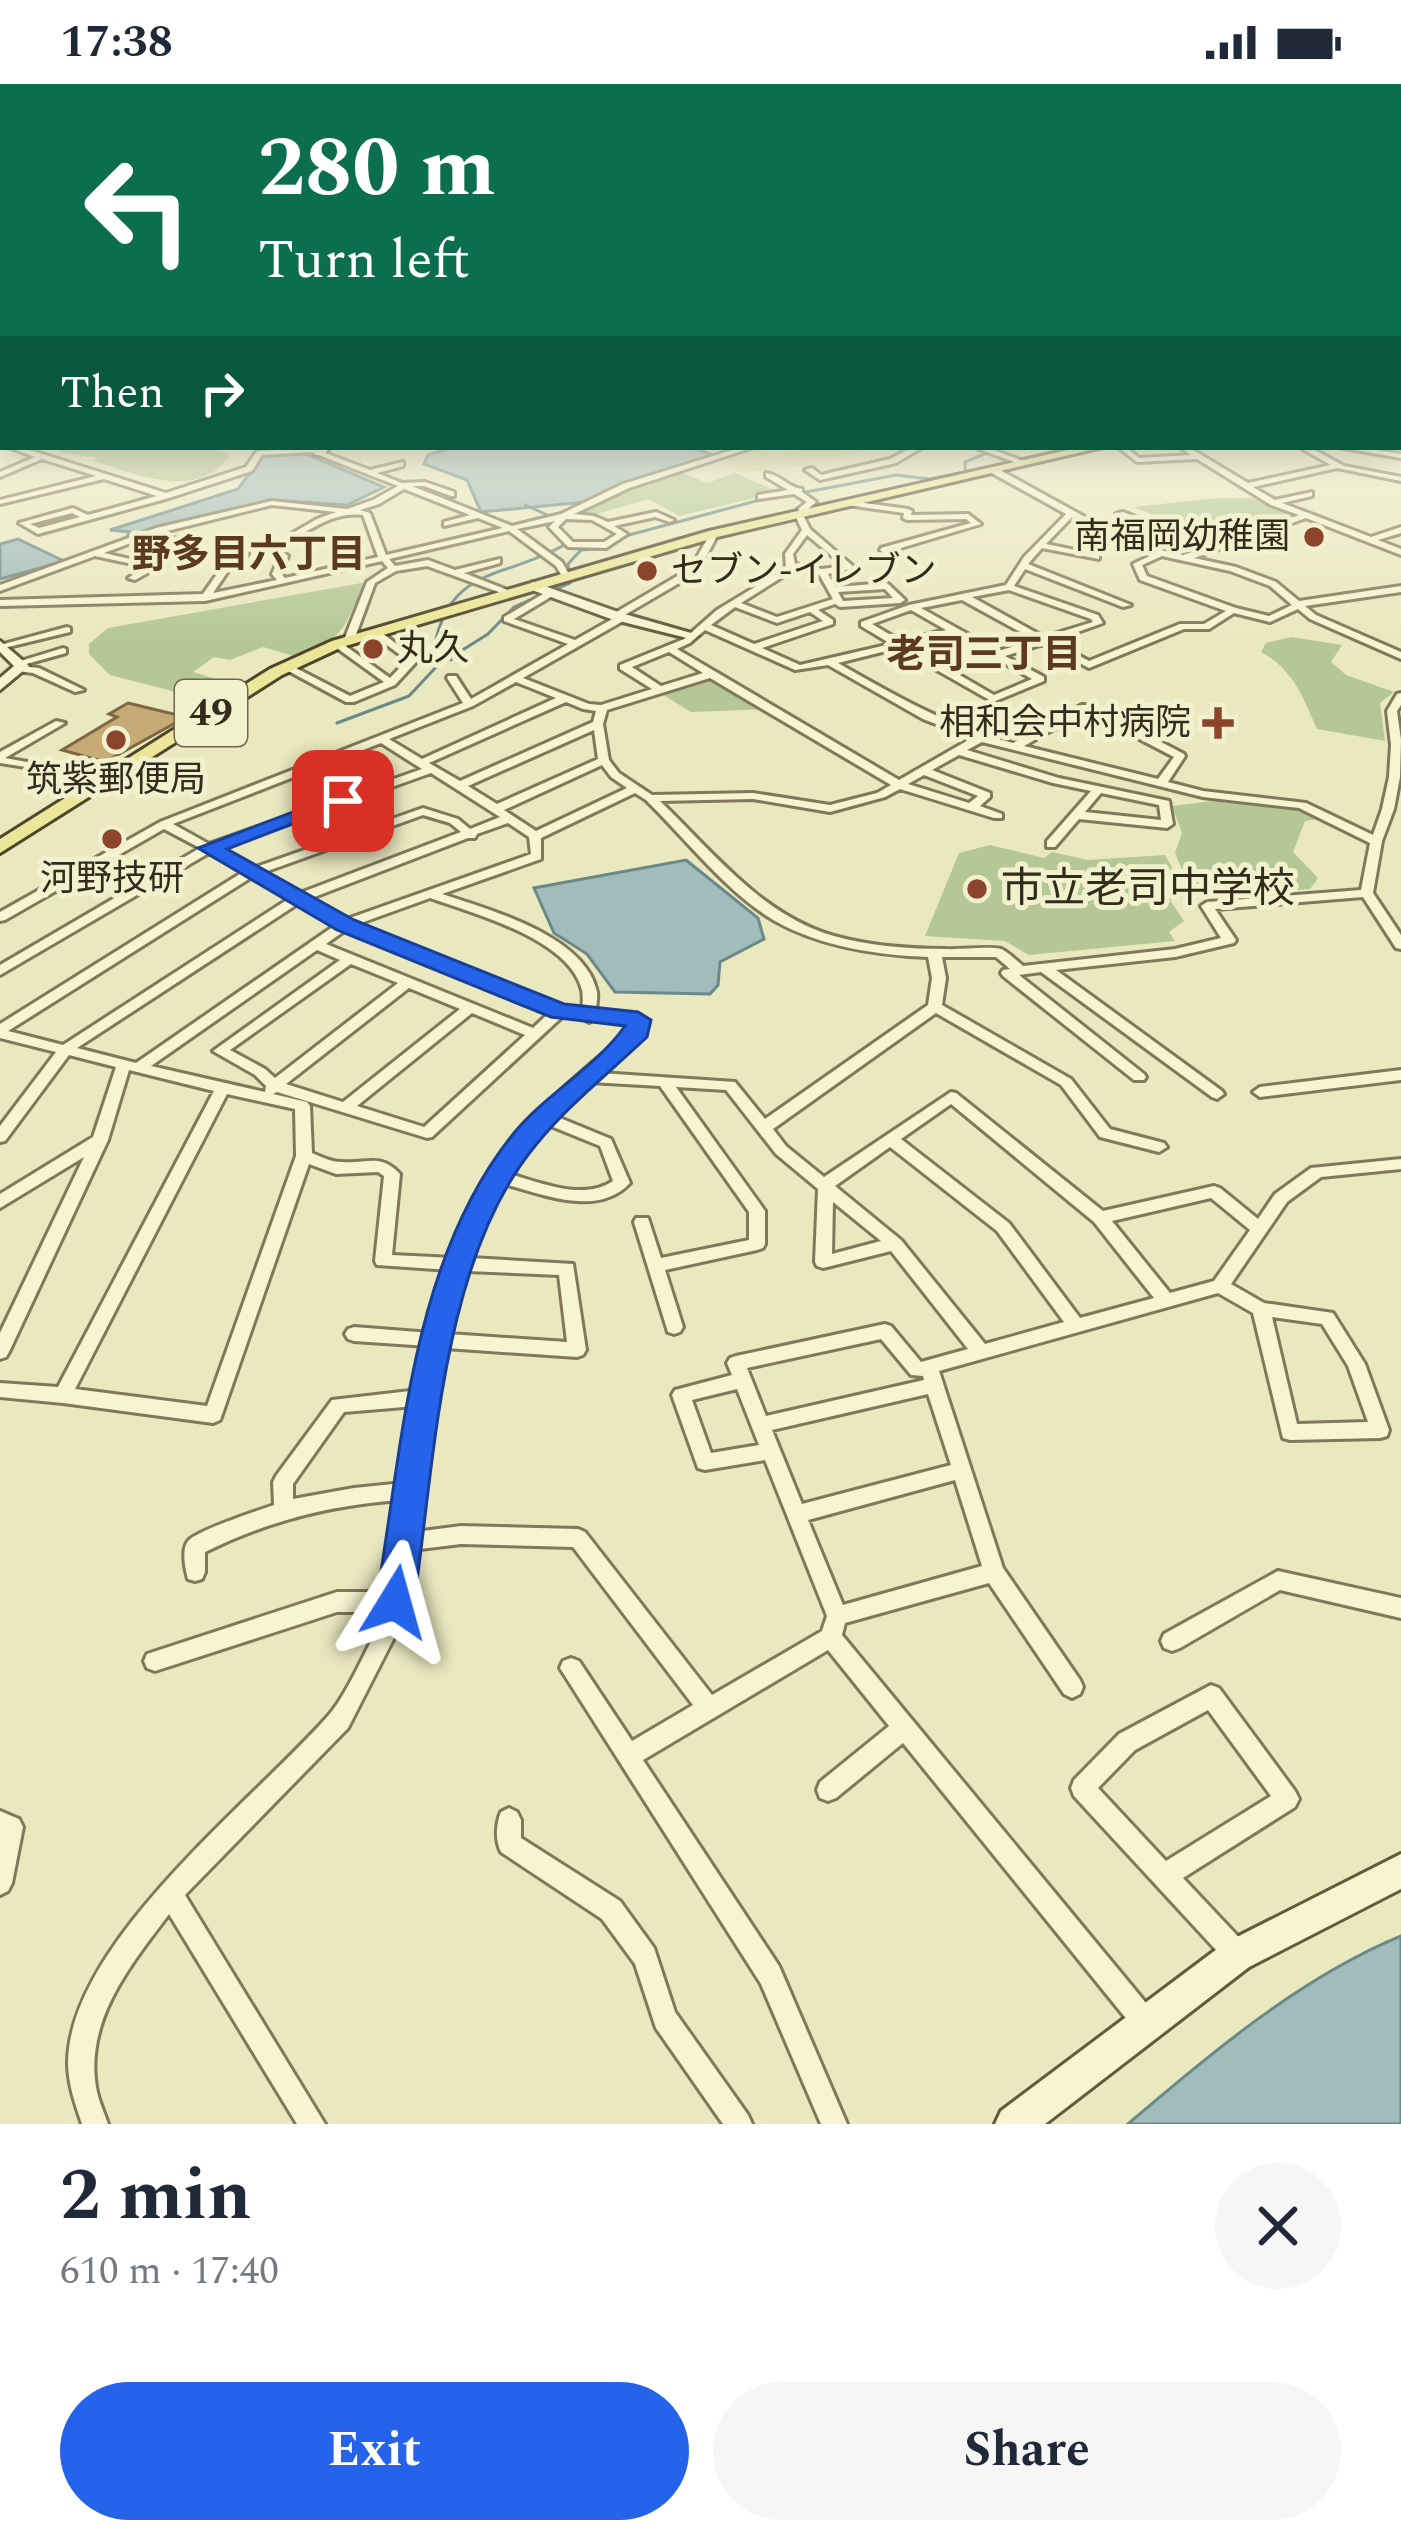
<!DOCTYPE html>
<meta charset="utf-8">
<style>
:root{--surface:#fff;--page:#f6f6f7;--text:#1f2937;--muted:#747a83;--accent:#2563eb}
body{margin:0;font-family:Spectral,"Noto Sans JP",serif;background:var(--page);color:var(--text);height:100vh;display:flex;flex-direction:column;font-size:45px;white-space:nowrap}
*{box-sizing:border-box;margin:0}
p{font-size:39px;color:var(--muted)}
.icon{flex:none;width:66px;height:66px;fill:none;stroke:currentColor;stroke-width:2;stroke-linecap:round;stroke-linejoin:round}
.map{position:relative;height:2040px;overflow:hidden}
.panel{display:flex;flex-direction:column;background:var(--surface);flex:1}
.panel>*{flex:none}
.banner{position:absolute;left:0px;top:0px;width:1401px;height:366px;box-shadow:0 6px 30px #0003;background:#0b6e4f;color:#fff;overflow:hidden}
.pin{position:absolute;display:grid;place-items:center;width:102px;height:102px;color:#fff;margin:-51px;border-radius:24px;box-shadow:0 6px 18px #0006}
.me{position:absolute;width:132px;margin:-66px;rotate:8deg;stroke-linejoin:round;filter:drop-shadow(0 0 9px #0008)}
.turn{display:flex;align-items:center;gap:42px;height:252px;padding:0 60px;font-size:54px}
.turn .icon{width:156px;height:156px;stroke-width:2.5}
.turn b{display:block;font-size:84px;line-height:102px}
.then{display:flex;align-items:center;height:114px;padding:0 60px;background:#0003;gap:24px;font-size:45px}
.round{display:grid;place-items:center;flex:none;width:126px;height:126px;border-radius:63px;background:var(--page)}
.overview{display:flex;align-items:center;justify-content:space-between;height:204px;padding:0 60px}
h1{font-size:72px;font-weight:700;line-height:90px}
.action{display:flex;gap:24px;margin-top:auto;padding:24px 60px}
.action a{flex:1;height:138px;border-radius:72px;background:var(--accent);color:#fff;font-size:48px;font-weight:700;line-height:138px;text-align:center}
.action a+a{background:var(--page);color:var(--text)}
.status{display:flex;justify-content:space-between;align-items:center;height:84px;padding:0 60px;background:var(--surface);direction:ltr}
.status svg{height:33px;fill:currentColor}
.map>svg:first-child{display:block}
.farmland{fill:#dbdfad}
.green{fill:#b5c794}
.water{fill:#a2bcbb;stroke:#6a8989;stroke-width:3}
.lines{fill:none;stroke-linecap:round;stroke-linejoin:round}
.stream{stroke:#6a8989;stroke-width:3}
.building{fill:#c6ab77;stroke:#7f6840;stroke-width:3}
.street-casing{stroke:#817859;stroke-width:6}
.secondary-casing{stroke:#63593c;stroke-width:6}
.primary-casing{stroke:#4f452d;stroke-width:6}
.highway-casing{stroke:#4f452d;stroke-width:6}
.street{fill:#f6f4d1;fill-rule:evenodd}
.secondary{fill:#f6f4d1;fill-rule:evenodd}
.primary{fill:#ece698;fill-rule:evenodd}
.highway{fill:#d5bc54;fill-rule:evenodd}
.route{fill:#2563eb;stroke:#184099;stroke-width:3}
.poi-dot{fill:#8c442d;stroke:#f2f1ce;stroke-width:4.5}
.labels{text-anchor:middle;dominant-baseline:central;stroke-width:10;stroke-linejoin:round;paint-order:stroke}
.far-poi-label{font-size:36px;fill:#322c1c;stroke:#f2f1ce;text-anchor:end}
.far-neighbourhood-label{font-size:39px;font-weight:bold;fill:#5b3a1f;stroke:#f2f1ce}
.shield{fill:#f2f1ce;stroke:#6c6751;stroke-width:3}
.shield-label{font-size:39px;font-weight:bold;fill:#322c1c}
.poi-label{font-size:42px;fill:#322c1c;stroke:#f2f1ce;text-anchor:start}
</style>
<div class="status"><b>17:38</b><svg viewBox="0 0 49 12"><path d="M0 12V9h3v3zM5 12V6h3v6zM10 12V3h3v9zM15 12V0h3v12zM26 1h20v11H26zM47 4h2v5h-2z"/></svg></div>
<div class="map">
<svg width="1401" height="2040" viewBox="0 0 1401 2040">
<rect width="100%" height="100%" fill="#eae8bf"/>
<path class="farmland" d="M800 363H878L828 377 760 387 743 388 716 376 758 365 769 368 771 377Z"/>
<g class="green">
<path d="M67 363H205L231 370C198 418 139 391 93 377L98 374 59 368Z"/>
<path d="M678 387 707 399 735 389 779 408 679 432 649 415 597 430 569 429 626 402Z"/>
<path d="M1218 414H1252L1293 432 1215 454 1133 423Z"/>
<path d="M367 498C339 546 352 549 297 573L263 563 230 576 214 573 193 588 241 603 215 618 110 591 89 570V560L108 544Z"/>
<path d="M1291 553 1342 561 1331 578 1346 591 1394 608 1380 619 1385 657 1317 645C1303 613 1293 585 1261 568L1266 559Z"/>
<path d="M711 590 771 625 691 628 657 607Z"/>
<path d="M1221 716 1301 723 1323 734 1305 737 1293 768 1318 794 1310 805 1205 812 1190 805 1175 769 1182 749 1172 722Z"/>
<path d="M990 761 1044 774 1052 768 1088 776 1165 771 1188 812 1170 816 1184 837 1169 848 1175 857 1029 871 1005 857 925 852 959 769Z"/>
</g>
<g class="water">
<path d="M453 363H688L718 372 585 418 481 428 467 396 424 380 428 371Z"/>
<path d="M294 365 384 403 347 421 270 416 125 455 130 448 110 446 238 405 264 370Z"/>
<path d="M18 455 64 477H65L0 495V460Z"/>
<path d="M686 776 758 834 764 855 720 878 718 901 710 910 615 908 587 870 554 849 534 804Z"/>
<path d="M1401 1852V2040H1128C1211 1969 1300 1894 1401 1852Z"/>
</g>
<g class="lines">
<g class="stream">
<path d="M801 409 896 391 929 395 965 388V378L1002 363"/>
<path d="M525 421 554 434"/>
<path d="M71 475 125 455"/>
<path d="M451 576 434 564C450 480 505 496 566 460"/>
<path d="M337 639 409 612 437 582 488 550 514 523 570 499 568 480 581 466 607 464 629 451 771 413"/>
</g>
</g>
<path class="building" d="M128 619 186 633 105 678 62 666 117 633 109 630Z"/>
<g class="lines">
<g class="street-casing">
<g id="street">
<rect x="1398" y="289" width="3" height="4"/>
<rect x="0" y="294" width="3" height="4"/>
<path d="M1398 313 1401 314V319L1398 318Z"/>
<rect x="0" y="329" width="3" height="4"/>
<path d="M1401 329V333L1398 334V330Z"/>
<path d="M1398 346 1401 347V352L1398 351Z"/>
<rect x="0" y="348" width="3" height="4"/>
<path d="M8 363H20L166 409 246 383 257 367 312 364 370 386 403 378V382L377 389 402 399 425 398 454 408V412H451L424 402H412L512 442 561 430 623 400 742 363H754L629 404 574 430 594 432 608 438 656 428 674 436 670 438 655 433 614 442 627 450 606 464 568 463 549 443 555 437 517 445 562 478 570 492 569 494H563L556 482 509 447 389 475 395 482 428 476 455 486 500 475V479L464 489 515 509 507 511 427 482 396 487 375 499 354 556 349 559 344 556 367 498 388 484 382 477 205 517 0 522V516L203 510 224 480 244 466 248 469 247 471 230 484 213 509 277 496 272 490 280 472 284 469 288 472 281 490 285 494 378 473 363 431C336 428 316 442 294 455L291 454V450L317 435 336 428 272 421 155 450 195 459V463L147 453 104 469 160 482 135 496 128 494 147 483 95 472 0 507V501L156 444 272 417 347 425 373 416 398 402 311 368 262 371 252 387 169 414 38 450 19 439 73 424 88 431 157 412 104 395 0 420V416L96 392 42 375 0 393V388L35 373ZM404 405 470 431 444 438V442L478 434 503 444 386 471 370 429 360 426 379 420ZM72 429 80 433 39 444 30 440ZM566 435 592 436 617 450 604 458H573L558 443Z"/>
<path d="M913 363H923L896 379 820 396 805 386 812 384 821 391 890 375Z"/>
<path d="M974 363H985L1029 379 1022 381Z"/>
<path d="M1118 363H1126L1139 374 1191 371 1179 363H1188L1248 399 1331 381 1299 363H1309L1344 382 1401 393V397L1337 384 1253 403 1275 416 1312 408V412L1282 419 1371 453 1401 443V449L1378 456 1401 465V471L1306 434 1194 474 1236 483 1276 498 1299 517 1401 502V508L1305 522 1316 531 1401 568V575L1310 535 1298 525 1270 538 1234 529 1209 545H1184L1089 584 1043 560 1005 572 1044 593V597L993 618 898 564 838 579C896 612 947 642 1013 659L1082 621H1090L1184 670 1185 672 1168 698 1203 707 1306 719 1373 751 1382 725 1389 693 1391 661 1387 627 1397 610 1401 609V621L1397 627 1401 656 1400 693 1394 725 1382 757 1373 809 1401 851V865L1396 864 1363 813 1215 825 1236 856 1234 859 1175 873 1056 886 1222 1007 1224 1010 1217 1015 1212 1013 1041 888 1019 891 1144 990 1146 993 1144 996H1134L1003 892 1001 889 1003 886 1010 885 996 873H942L946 894 942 921 1071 995 1110 1045 1164 1059 1167 1063 1159 1068 1100 1053 1061 1001 936 929 773 1045 786 1062 824 1093 951 1008 956 1009 1103 1127 1214 1102 1220 1104 1258 1135 1275 1110 1311 1084 1401 1075V1085L1321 1093 1287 1118 1231 1200 1264 1219 1333 1229 1365 1280 1389 1346 1387 1352 1380 1354 1290 1356 1283 1354 1253 1229 1218 1209 939 1287 1003 1484 1080 1596 1083 1603 1080 1610 1072 1614 1064 1610 989 1499 845 1539 842 1551 1155 1930 1159 1939 1155 1948 1146 1952 1137 1948 903 1659 836 1714 828 1717 820 1714 817 1706 820 1698 889 1642 828 1566 643 1676 779 1882 847 2040H821L761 1900 560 1584 563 1577 571 1574 579 1577 632 1657 693 1621 573 1463 461 1460 412 1466 402 1538 348 1644 185 1811 325 2040H297L169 1830C131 1881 85 1935 96 2003 98 2016 104 2028 108 2040H82C75 2019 68 2000 68 1978 70 1858 253 1717 328 1632 347 1611 367 1563 382 1536L383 1528H337L155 1587 147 1584 144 1577 147 1570 337 1508H386L400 1416C331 1421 267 1437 205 1468V1488L202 1495 195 1497 188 1495C185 1484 181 1464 189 1456 201 1445 257 1427 274 1421L273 1398 276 1392 332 1316 419 1306 428 1262 354 1257 348 1255 345 1250 348 1245 354 1243 431 1249 450 1186 377 1181 375 1177 384 1092 378 1088 336 1090 309 1080 220 1336 213 1339 63 1319 0 1313V1299L58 1303 214 1007 129 986 108 1056 9 1268 6 1273 0 1275V1249L84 1073 0 1124V1110L93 1053 116 983 69 971 5 1057 0 1058V1042L56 968 0 954V940L243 788 209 769 0 891V881L200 764 164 745 5 836 0 837V828L160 738 463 619 447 594 448 592H456L471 615 568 560 504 537V533L548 507H554V511L514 535 575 556 614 534 611 532 613 530 691 484 711 448H717L718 450 698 488 623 532 627 534 625 536 523 594 589 620 601 621 652 605 620 585V581L684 555 717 526 786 484 785 470 802 446 795 431 801 429 798 425 807 418 794 410 758 415V411L788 406 766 393V389C779 390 789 404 802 405V408L816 418 807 426 808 431H803L810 445 855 484 828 490 835 503 887 499 905 516 900 519 840 523 835 520 818 526 833 536V540L762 564 800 581 891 560 861 542V538L909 521 1006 501 1024 473 1066 430 990 388V384H996L1134 460 1183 471 1201 465 1116 430 1123 428 1209 462 1299 431 1271 421 1197 375 1137 378ZM1072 433 1128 464 1154 470 1133 480 1140 496 1226 527 1204 540H1180L1089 577 1052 557 1103 539 1098 531 1014 502 1025 485 1123 523 1131 521 1028 480 1042 464 1099 475V471L1046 460ZM807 451 844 482 822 485 795 480 793 470ZM1162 472 1230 487 1270 502 1292 521 1269 532 1236 524 1147 492 1142 481ZM795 485 819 490 833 515 777 533 741 519ZM885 505 893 514 843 517 838 508ZM1009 506 1091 535 1093 538 1044 553 972 513ZM962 516 1035 556 998 567 921 524ZM735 523 777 539 810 528 823 537 754 560 711 541ZM911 526 946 546 901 557 872 540ZM705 546 795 586 828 581 923 635 972 654 899 696 677 565 690 559ZM953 550 1032 595 994 611 908 561ZM669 568 703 589 661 602 632 583ZM710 594 891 701 877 709 830 721 753 709 652 711 619 689 609 676 603 640 607 626ZM516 598 556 614 422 675 389 655 473 622ZM566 618 583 625 596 627 593 638 460 697 429 679ZM1086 627 1174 673 1158 695 1024 662ZM594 646 598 675 497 720 468 702ZM982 658 1203 713 1299 724 1370 759 1361 806 1207 818 1201 822 1221 854 1175 865 1023 882C1017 877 1008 868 1001 865 987 862 960 866 945 865 908 865 870 862 834 852 761 831 713 768 660 717L753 715 830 728 885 713 900 705 994 734H1002V730L980 722 990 713V709L932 686 959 671 1053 699 1091 707 1047 757V763H1055L1079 735 1167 744 1173 740 1169 717 1059 694 967 666ZM381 659 422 685 209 760 173 740ZM602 681 611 693 627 704 536 747 504 726ZM431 689 500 733 470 745 458 735 423 724 253 784 218 765ZM924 691 978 712 969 719 908 700ZM635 709 646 716C686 755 727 809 775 837 821 863 877 871 928 873L932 894 928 921 765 1035 735 998 600 989 643 950 645 947 643 933 596 927C596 921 598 914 597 908 585 851 489 826 442 810L541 775V754ZM1101 709 1159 721 1161 736 1085 728ZM423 731 450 739 461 748 300 809 262 789ZM508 739 529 753 531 770 347 835 309 815 468 754H475L477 750ZM252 793 290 814 63 961 8 947ZM430 814C474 830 569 854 582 906 583 910 583 921 582 925L562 923 358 840ZM299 819 337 840 136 979 77 964ZM347 845 550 928 533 944 326 860ZM317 866 340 876 213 967 255 991 266 1002 265 1008 151 982ZM351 880 398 899 275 994 265 985 230 966ZM409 904 460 925 343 1018 286 1000ZM472 929 525 951 424 1043 357 1022ZM563 932 582 934 589 938 595 935 631 940V946C594 978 552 1010 521 1049 491 1085 470 1130 454 1174L392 1171 400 1090C380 1069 367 1080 342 1078 331 1078 321 1073 312 1069L310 1022 307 1018 273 1010 277 1008 427 1054 432 1053ZM590 998 660 1002 749 1128V1156L661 1174 648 1134H636L634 1138 668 1248 674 1250 680 1248 683 1243 665 1186 757 1166 763 1164 765 1160V1127L676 1003 726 1006 776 1070 818 1105 815 1178 817 1182 823 1184 891 1167 968 1265 921 1278 891 1242 885 1240 736 1272 730 1274 727 1279 732 1291 675 1306 672 1311 698 1384 705 1386 765 1376 827 1532 822 1547 712 1611 585 1448 578 1445 461 1442 415 1448 446 1264 577 1273 583 1271 586 1266 573 1180 471 1174 479 1150 504 1100C543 1110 597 1134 630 1099L611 1055 555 1032ZM227 1010 295 1025 296 1072 207 1322 75 1305ZM951 1020 1094 1138 1154 1214 1080 1234 1009 1139 901 1055ZM546 1040 600 1062 613 1097C584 1117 541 1099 510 1090L527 1062ZM890 1063 997 1147 1064 1238 985 1260 901 1156 835 1102ZM1211 1114 1250 1146 1214 1197 1170 1209 1112 1137ZM833 1118 881 1157 832 1170ZM467 1187 559 1191 567 1258 449 1250ZM1272 1233 1322 1240 1348 1282 1368 1338 1297 1340ZM881 1255 911 1291 923 1292 924 1296 766 1332 747 1284ZM737 1305 759 1361 711 1369 692 1316ZM928 1310 951 1381 802 1420 772 1346ZM416 1322 403 1399 354 1404 293 1415V1400L344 1328ZM955 1396 982 1482 843 1521 808 1436Z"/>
<path d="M1338 363H1357L1401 370V374Z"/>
<path d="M850 417 908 425 912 427 911 431 968 430 981 440 884 469 880 466 881 464 971 439 966 435 907 436 903 434 904 429 847 421V417Z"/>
<path d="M67 543 70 544V548L0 565V561Z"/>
<path d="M372 546H378L418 576 395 601 354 618H346L281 583 290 581 350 612 384 598 334 562V558H340L390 594 407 576 372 550Z"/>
<path d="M63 564 66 565V569L19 582 14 579Z"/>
<path d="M21 582 39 584 84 606 75 608 33 589 17 587 16 585Z"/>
<path d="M56 637 65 639 5 674 71 686V690L0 679V668Z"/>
<path d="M1401 986V996L1260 1013 1253 1008 1260 1003Z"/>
<path d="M1278 1487 1401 1514V1534L1280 1506 1180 1564 1172 1567 1164 1564 1161 1557 1164 1550Z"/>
<path d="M1211 1601 1219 1604 1295 1707 1299 1715 1295 1723 1183 1794 1246 1861 1249 1870 1246 1879 1237 1882 1228 1879 1074 1712 1071 1704 1074 1696 1119 1650ZM1208 1626 1271 1712 1166 1777 1098 1704 1135 1666Z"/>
<path d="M509 1724 517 1728 521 1736V1754L620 1817 654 1864 675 1928 748 2031 752 2040H723L656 1944 635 1880 602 1835 501 1768C495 1756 496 1740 501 1728Z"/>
<path d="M0 1727 19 1735 23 1743 12 1799 8 1807 0 1811Z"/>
</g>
</g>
<g class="secondary-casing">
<g id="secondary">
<path d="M320 363H331L323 371H315Z"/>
<path d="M533 498 621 529 698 551 691 555 611 535 529 505 527 502Z"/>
<path d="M0 557 29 582 0 606V594L14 582 0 568Z"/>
<path d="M1401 1770V1805L1249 1883 1045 2040H995L1001 2027 1225 1859Z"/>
</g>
</g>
<g class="primary-casing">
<g id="primary">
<rect x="1398" y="292" width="3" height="6"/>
<path d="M1081 363H1103L717 453 342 563 282 591 0 769V755L270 585 332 557 709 447Z"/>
</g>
</g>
<g class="highway-casing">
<rect id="highway" x="0" y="311" width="3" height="8"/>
</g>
<use href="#street" class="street"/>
<use href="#secondary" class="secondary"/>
<use href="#primary" class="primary"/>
<use href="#highway" class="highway"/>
</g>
<linearGradient id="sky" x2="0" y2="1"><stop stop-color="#8cb7d6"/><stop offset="0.49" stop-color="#f6f5e2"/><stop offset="1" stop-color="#f6f5e2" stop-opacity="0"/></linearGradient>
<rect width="1401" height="557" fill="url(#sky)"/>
<path class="route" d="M335 712 353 717 227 765 354 836 564 920 638 928 651 936 647 953C610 988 567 1022 535 1062 441 1176 435 1376 414 1518L408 1530 395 1536 382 1530 376 1518C403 1363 410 1177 514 1049 546 1010 596 983 625 942L551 933 337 846 198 764Z"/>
<g class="poi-dot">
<circle cx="1314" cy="453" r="12"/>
<circle cx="647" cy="487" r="12"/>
<circle cx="373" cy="565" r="12"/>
<path d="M1212 621h12v12h12v12h-12v12h-12v-12h-12v-12h12z"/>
<circle cx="116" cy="656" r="12"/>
<circle cx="112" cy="755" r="12"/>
<circle cx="977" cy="805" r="12"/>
</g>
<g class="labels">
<g class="far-poi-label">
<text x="1290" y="453">南福岡幼稚園</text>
<text x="671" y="487" text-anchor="start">セブン-イレブン</text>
<text x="397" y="565" text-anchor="start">丸久</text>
<text x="1191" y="639">相和会中村病院</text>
<text x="116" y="696" text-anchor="middle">筑紫郵便局</text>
<text x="112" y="795" text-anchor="middle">河野技研</text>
</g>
<g class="far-neighbourhood-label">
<text x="249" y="471">野多目六丁目</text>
<text x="984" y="571">老司三丁目</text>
</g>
<rect class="shield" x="175" y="596" width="72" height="66" rx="9"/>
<g class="shield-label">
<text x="211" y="629">49</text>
</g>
<g class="poi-label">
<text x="1001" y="805">市立老司中学校</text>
</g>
</g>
</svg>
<div class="pin" style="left:343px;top:717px;background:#d93025"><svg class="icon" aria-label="arrive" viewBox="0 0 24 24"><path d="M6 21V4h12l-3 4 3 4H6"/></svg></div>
<svg class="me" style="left:395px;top:1518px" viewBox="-20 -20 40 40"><path d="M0-17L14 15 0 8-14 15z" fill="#2563eb" stroke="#fff" stroke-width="4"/></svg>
<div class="banner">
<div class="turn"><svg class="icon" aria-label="left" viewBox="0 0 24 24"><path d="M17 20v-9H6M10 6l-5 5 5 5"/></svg><div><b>280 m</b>Turn left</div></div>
<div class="then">Then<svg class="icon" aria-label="right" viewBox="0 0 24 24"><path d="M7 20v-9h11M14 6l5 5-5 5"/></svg></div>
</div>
</div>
<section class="panel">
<div class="overview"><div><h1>2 min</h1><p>610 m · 17:40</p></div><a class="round"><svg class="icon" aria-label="close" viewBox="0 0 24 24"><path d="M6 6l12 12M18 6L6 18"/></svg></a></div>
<div class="action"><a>Exit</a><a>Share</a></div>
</section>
